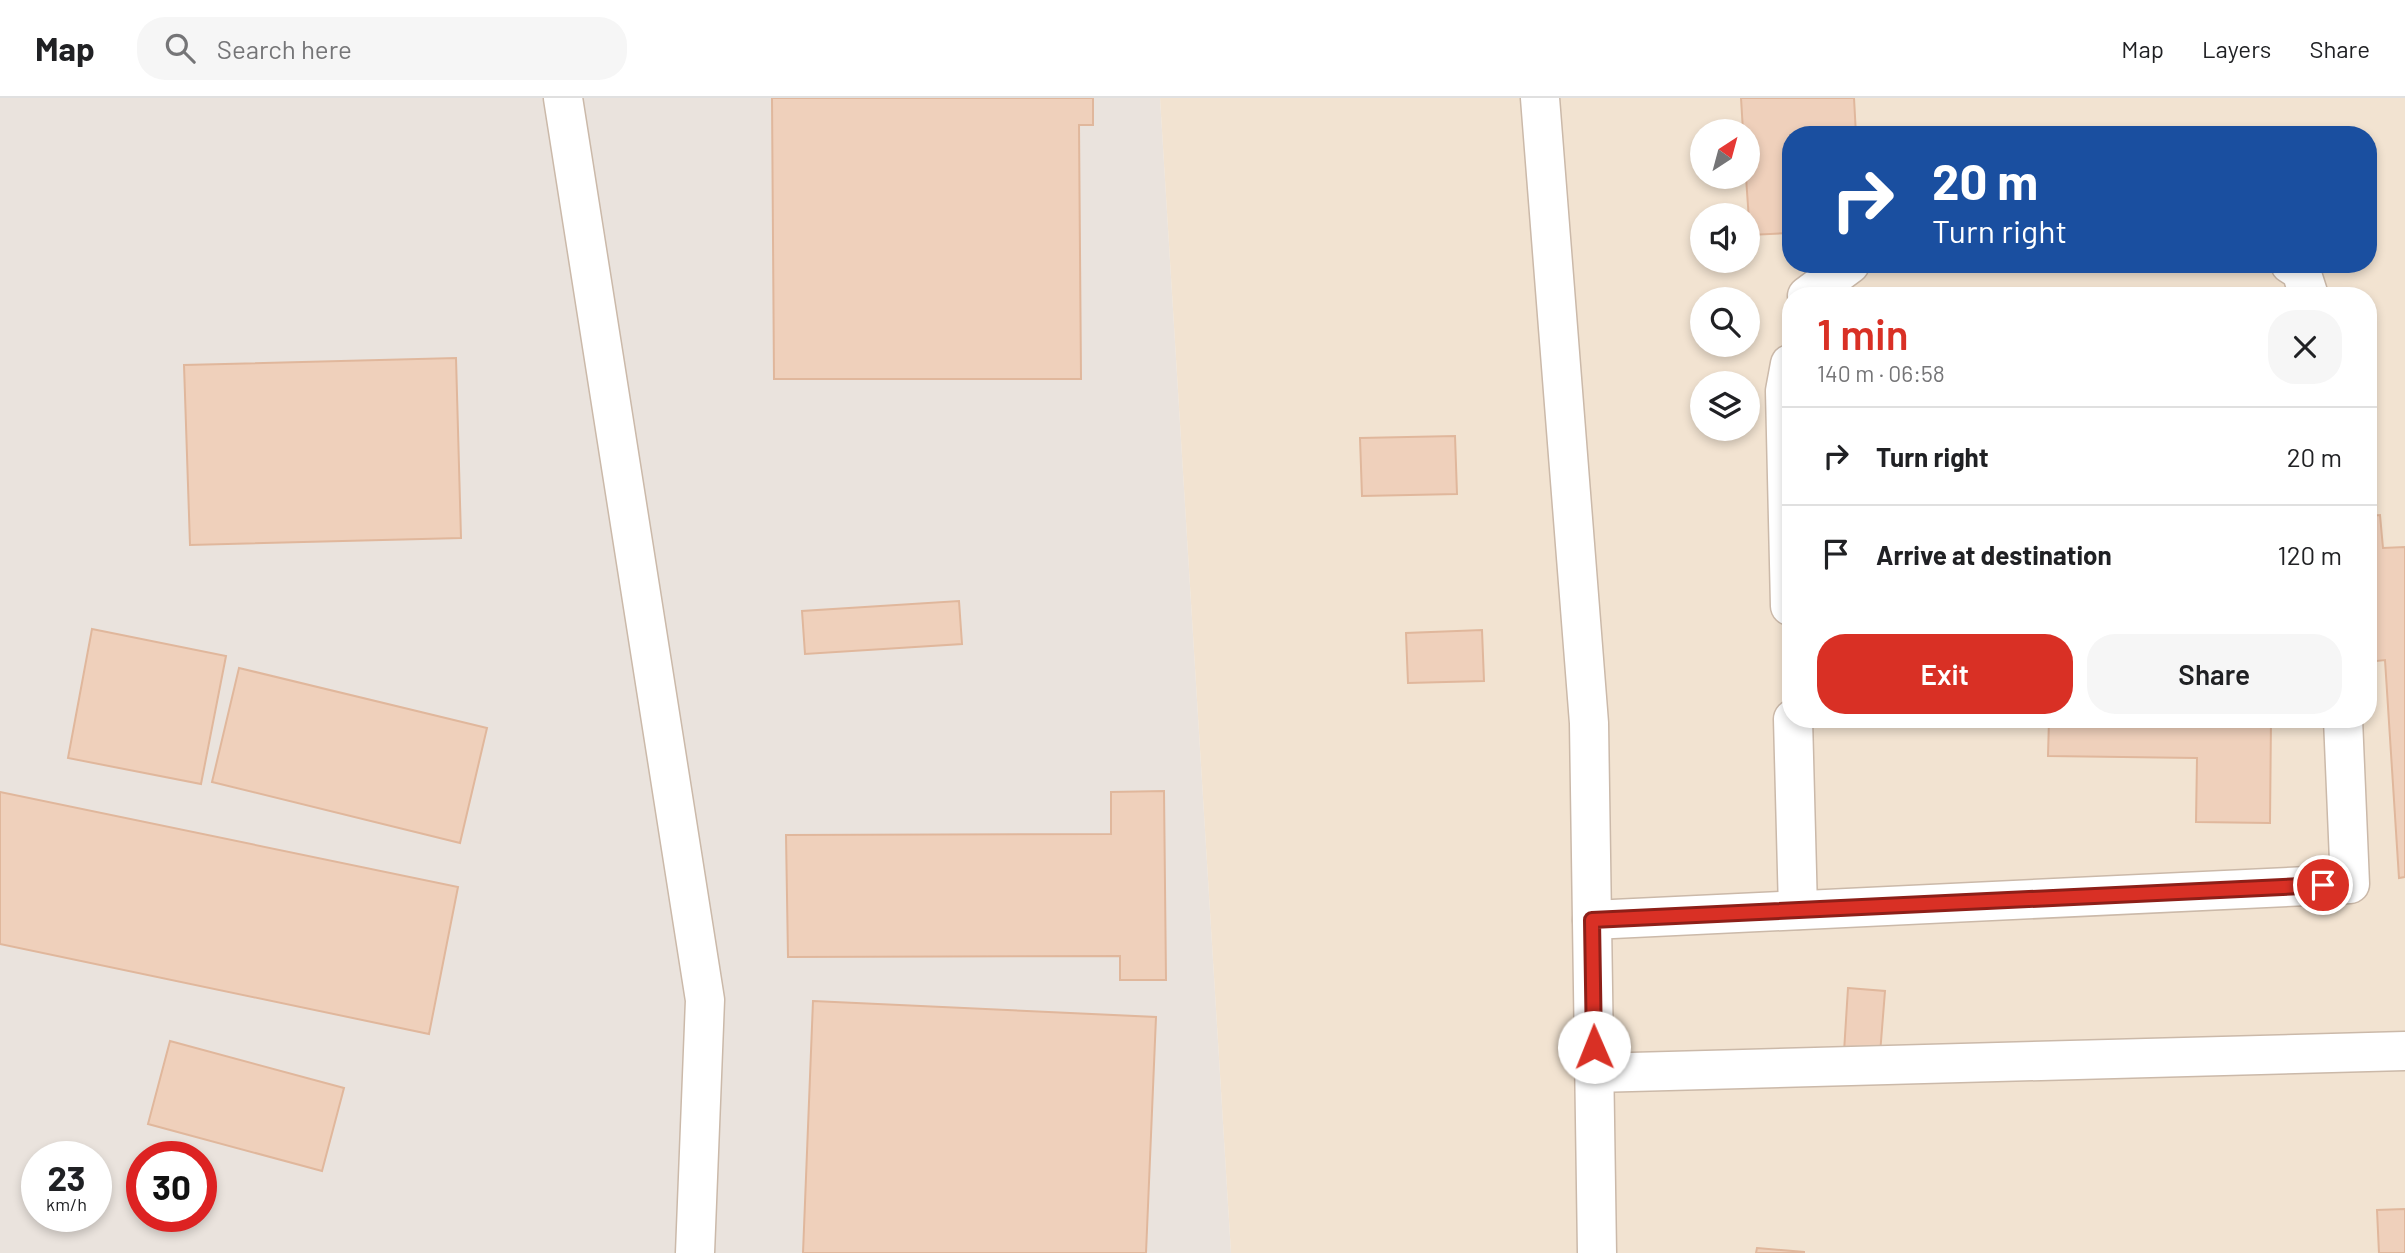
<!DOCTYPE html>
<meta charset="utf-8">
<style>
:root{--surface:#fff;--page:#f6f6f6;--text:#202124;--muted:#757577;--line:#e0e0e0;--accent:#d93025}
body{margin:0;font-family:Barlow,sans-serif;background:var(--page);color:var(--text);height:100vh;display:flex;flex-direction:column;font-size:26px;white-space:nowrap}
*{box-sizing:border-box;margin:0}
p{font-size:23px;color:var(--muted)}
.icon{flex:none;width:38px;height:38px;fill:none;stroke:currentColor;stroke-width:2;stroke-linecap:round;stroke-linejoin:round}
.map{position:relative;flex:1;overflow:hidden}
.sheet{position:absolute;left:1782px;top:189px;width:595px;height:441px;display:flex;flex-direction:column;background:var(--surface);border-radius:28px;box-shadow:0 4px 10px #0003}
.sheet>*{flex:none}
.hud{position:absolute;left:1782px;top:28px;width:595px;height:147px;border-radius:28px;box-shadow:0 4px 10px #0003;background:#1a4fa0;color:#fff;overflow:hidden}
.needle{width:46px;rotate:36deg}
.fabs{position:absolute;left:1690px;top:21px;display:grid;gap:14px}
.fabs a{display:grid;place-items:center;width:70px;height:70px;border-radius:50%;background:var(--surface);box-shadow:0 4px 10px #0003;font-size:35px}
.speed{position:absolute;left:21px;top:1043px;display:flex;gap:14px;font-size:35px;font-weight:700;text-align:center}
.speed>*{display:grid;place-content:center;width:91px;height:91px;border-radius:50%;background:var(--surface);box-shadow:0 4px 10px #0003;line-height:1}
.speed small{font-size:18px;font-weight:400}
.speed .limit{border:10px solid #d22;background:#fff;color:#111}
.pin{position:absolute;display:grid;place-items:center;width:60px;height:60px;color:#fff;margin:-30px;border:4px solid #fff;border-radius:50%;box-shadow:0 2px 7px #0007}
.me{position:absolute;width:77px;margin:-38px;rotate:359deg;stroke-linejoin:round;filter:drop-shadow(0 0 5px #0008)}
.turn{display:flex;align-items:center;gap:24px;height:147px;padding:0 35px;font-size:32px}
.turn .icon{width:91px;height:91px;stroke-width:2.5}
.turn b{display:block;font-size:49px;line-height:60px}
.round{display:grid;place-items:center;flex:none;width:74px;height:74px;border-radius:28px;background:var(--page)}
.headline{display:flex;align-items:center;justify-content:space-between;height:119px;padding:0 35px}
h1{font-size:42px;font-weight:600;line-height:52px;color:var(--accent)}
.action{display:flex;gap:14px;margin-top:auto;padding:14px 35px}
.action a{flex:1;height:80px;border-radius:28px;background:var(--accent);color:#fff;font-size:28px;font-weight:600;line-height:80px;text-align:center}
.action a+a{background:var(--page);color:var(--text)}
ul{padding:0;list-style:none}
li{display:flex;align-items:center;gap:21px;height:98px;padding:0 35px;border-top:2px solid var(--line)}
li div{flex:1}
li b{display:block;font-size:26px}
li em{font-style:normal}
header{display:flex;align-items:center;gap:42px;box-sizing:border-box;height:98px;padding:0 35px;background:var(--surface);border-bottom:2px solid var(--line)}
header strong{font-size:33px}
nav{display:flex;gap:38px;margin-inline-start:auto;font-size:24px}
.search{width:490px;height:63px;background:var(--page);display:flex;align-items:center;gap:18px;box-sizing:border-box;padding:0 24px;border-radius:28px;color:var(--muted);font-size:26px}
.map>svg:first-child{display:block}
.residential{fill:#f2e3d1;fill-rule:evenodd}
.industrial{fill:#eae3dd;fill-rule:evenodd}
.building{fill:#efd0bb;stroke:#e0b79c;stroke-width:2}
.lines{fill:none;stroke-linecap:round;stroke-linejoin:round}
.minor-casing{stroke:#cbb9a9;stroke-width:41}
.minor{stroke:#fff;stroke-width:38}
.route-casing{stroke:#8d1f18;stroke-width:18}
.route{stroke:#d93025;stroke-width:12}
</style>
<header>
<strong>Map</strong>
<div class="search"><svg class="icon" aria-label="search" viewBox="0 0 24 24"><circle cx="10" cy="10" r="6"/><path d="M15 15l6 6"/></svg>Search here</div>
<nav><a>Map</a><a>Layers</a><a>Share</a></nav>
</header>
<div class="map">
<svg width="2405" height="1155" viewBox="0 0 2405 1155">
<rect width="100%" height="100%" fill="#fbf1e2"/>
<path class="residential" d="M1160 0H2405V1155H1231ZM1703 33H1748V79H1703ZM1790 37H2368V166H1790ZM1703 117H1748V163H1703ZM1790 198H2368V621H1790ZM1703 201H1748V247H1703ZM1703 285H1748V331H1703Z"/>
<path class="industrial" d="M0 0H1160L1231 1155H0ZM37 1059H96V1118H37ZM142 1059H201V1118H142Z"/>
<g class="building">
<path d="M772 0H1093V27H1079L1081 281H774Z"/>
<path d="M1741 0H1854L1856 37H1790V135L1750 137 1746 79H1748V33H1743Z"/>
<path d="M456 260 461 440 190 447 184 267Z"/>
<path d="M1455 338 1457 396 1362 398 1360 340Z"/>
<path d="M2380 417 2383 450 2405 449V779L2399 780 2385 562 2368 564V418Z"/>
<path d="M959 503 962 546 805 556 802 513Z"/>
<path d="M92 531 226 558 201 686 68 660Z"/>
<path d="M1482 532 1484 583 1408 585 1406 535Z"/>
<path d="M239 570 487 630 460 745 212 684Z"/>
<path d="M2049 621H2271L2270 725 2196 724 2197 660 2048 658Z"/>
<path d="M1164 693 1166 882H1120V858L788 859 786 737 1111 736V694Z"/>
<path d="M0 694 458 789 429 936 0 846Z"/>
<path d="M1848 890 1885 893 1880 956 1844 954Z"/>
<path d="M813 903 1156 919 1146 1155H803Z"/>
<path d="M170 943 344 990 322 1073 148 1026Z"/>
<path d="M2405 1111V1155H2379L2377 1112Z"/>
<path d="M1757 1150 1804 1154V1155H1756Z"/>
</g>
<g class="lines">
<g class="minor-casing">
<g id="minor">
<path d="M563 0 705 902 695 1155"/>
<path d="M1540 0 1589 625 1597 1155"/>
<path d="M2290 166 2301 173 2309 198"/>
<path d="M1807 198 1850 166"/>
<path d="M1790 266 1785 293 1790 508"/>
<path d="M1793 621 1798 812"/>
<path d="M1592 822 2350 786 2343 621"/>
<path d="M1594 975 2405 953"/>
</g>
</g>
<use href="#minor" class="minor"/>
</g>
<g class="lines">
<g class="route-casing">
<path id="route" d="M1594 949 1592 822 2323 787"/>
</g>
<use href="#route" class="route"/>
</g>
</svg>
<div class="fabs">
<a><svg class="needle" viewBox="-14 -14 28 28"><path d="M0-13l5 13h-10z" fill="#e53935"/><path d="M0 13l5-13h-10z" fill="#757577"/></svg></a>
<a><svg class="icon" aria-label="sound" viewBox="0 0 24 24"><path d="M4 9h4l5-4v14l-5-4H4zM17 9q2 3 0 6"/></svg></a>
<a><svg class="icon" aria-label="search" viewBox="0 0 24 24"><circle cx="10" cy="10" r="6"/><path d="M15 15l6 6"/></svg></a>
<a><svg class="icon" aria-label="layers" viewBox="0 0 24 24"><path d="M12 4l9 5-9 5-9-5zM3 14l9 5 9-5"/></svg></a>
</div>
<div class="speed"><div>23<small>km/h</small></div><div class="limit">30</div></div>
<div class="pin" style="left:2323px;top:787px;background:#d93025"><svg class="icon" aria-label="arrive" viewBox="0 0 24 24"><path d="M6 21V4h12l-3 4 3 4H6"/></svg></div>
<svg class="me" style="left:1594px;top:949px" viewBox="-20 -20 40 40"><circle r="19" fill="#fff"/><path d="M0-13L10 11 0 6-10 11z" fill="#d93025"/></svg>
<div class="hud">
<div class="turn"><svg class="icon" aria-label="right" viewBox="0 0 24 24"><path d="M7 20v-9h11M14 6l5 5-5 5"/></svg><div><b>20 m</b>Turn right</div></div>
</div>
<section class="sheet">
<div class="headline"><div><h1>1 min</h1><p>140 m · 06:58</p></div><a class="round"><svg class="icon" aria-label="close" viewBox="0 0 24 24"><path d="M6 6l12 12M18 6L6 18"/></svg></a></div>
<ul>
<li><svg class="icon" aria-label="right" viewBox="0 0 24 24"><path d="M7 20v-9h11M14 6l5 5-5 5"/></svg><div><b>Turn right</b></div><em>20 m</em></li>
<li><svg class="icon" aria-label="arrive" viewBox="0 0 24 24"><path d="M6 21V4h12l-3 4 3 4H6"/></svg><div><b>Arrive at destination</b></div><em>120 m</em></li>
</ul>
<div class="action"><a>Exit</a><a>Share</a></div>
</section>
</div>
